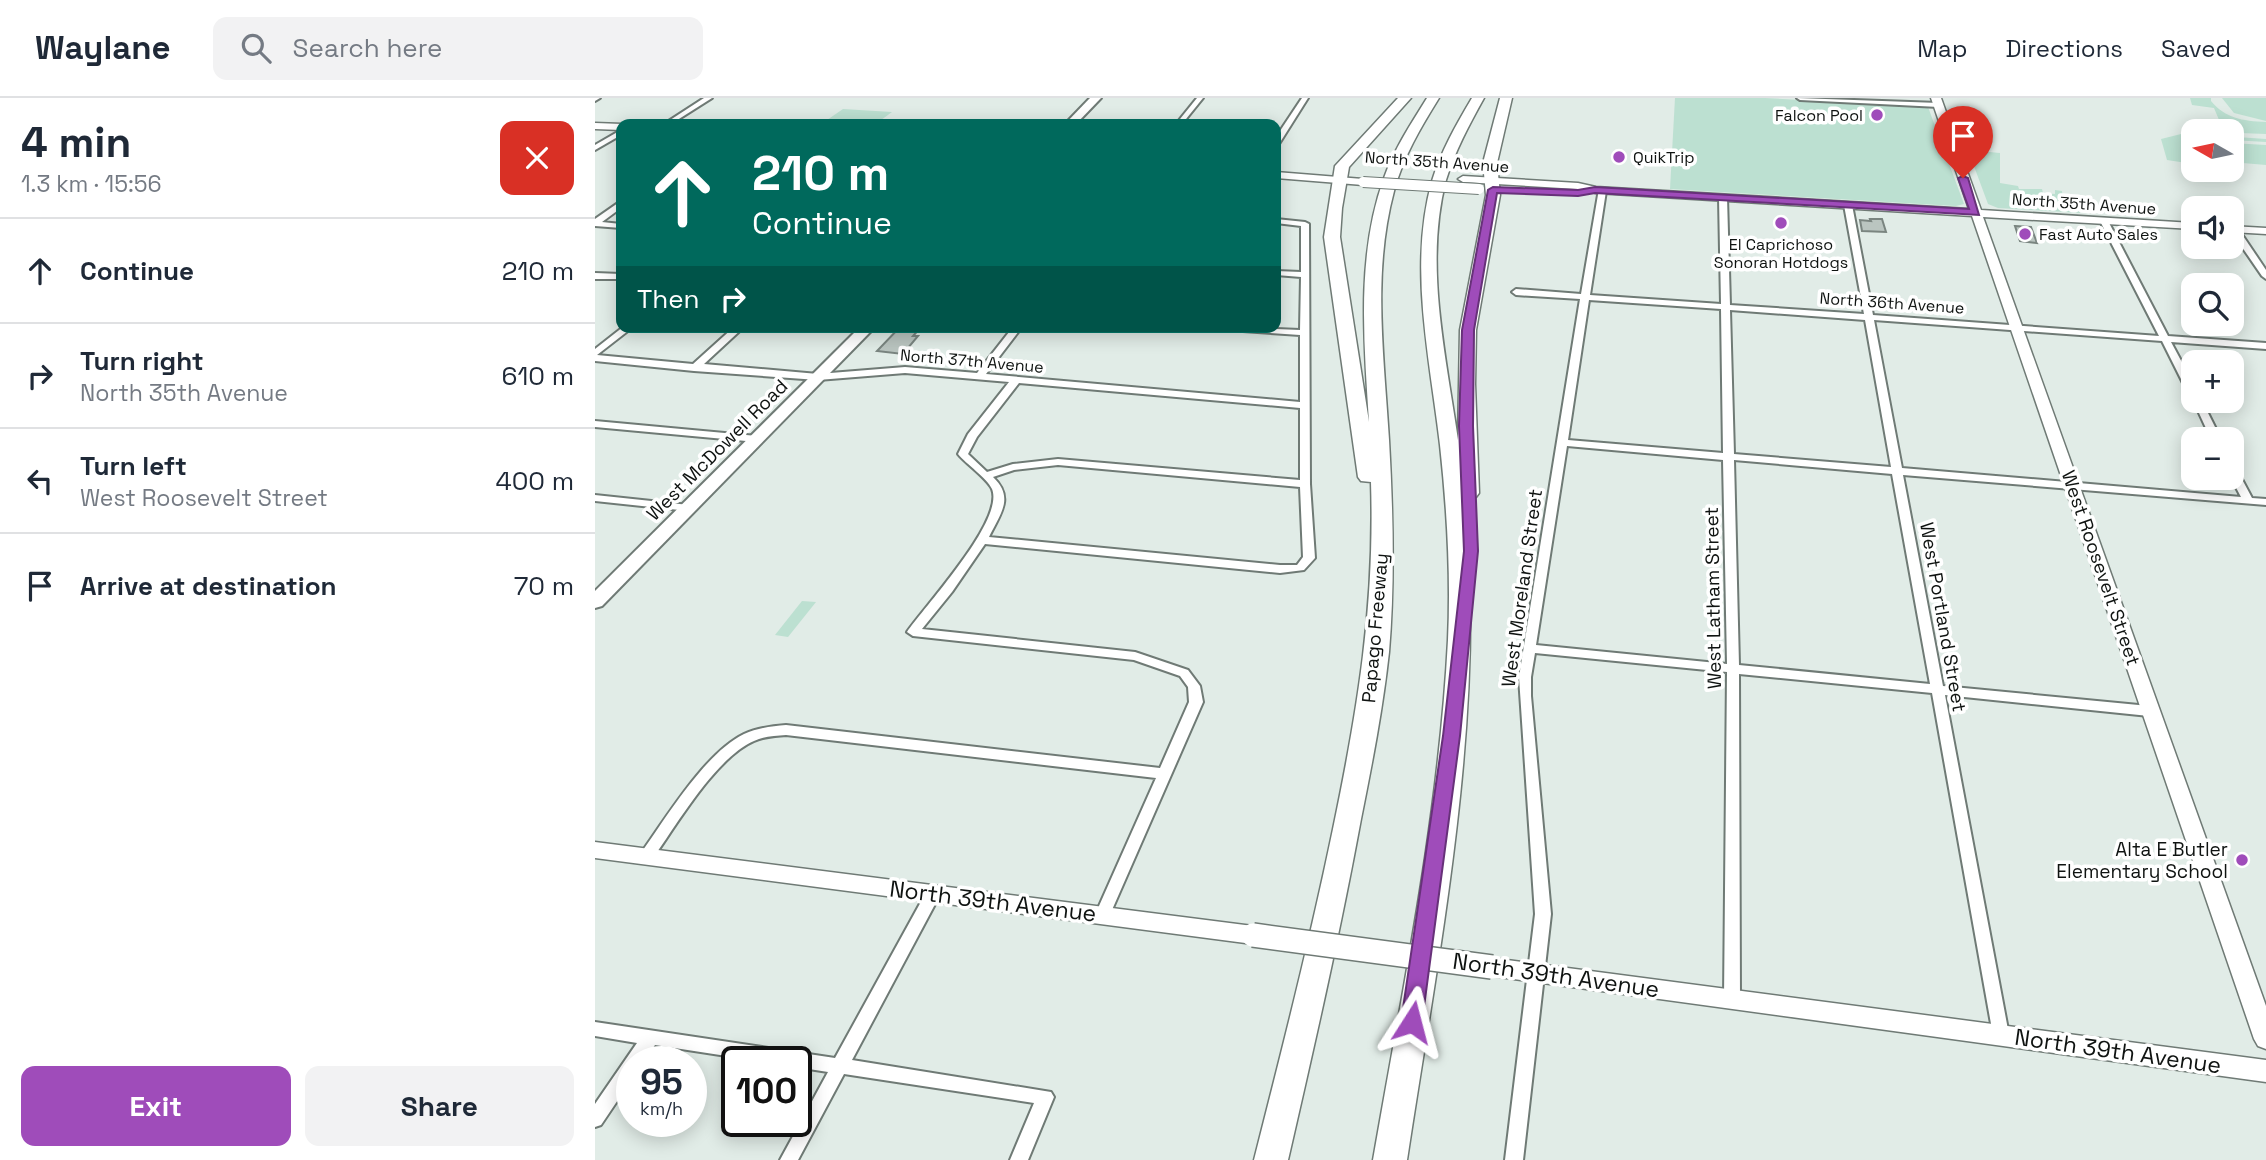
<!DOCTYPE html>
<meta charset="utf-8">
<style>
:root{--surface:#fff;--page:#f2f2f3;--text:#1f2937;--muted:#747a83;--line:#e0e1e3;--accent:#9f4cba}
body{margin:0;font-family:"Space Grotesk",sans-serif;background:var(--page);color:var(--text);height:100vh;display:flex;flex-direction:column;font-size:26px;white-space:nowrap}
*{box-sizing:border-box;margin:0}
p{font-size:23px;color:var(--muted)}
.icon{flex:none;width:38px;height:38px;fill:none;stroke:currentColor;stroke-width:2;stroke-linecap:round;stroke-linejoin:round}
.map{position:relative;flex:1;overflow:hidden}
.side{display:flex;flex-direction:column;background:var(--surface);width:595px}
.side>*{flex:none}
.banner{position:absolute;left:21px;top:21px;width:665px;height:214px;border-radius:14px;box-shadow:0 4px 18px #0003;background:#00695c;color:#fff;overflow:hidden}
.needle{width:46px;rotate:279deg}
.tools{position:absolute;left:1586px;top:21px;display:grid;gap:14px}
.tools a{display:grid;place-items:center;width:63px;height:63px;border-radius:14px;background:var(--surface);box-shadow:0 4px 18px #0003;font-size:35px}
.speed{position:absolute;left:21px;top:948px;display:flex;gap:14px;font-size:35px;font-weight:700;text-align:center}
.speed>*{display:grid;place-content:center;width:91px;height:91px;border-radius:50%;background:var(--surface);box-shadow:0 4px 18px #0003;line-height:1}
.speed small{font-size:18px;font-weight:400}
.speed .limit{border:4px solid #111;border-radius:10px;background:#fff;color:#111}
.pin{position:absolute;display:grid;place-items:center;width:60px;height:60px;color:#fff;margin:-72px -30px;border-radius:50% 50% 50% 0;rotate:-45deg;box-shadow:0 0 7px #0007}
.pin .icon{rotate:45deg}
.me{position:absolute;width:77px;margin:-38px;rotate:9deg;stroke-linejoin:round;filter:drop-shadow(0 0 5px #0008)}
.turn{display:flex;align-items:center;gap:24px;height:147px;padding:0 21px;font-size:32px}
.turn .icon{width:91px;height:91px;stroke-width:2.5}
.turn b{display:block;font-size:49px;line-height:60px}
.then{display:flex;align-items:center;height:66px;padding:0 21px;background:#0003;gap:14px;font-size:26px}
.round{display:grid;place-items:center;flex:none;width:74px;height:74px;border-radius:14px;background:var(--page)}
.headline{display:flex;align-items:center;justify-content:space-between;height:119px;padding:0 21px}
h1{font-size:42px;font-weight:700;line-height:52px}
.primary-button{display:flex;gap:14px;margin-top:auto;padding:14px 21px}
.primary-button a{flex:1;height:80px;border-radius:14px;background:var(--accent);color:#fff;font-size:28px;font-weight:700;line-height:80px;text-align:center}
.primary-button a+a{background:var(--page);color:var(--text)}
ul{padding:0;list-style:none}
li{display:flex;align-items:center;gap:21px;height:105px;padding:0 21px;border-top:2px solid var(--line)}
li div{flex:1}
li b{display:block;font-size:26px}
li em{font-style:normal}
header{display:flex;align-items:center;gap:42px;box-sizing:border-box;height:98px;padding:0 35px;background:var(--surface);border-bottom:2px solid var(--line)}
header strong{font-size:33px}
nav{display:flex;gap:38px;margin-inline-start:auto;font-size:24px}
.search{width:490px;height:63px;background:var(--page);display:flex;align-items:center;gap:18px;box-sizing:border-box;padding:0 24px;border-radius:14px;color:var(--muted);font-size:26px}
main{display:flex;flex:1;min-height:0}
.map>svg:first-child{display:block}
.green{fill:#bce0d1}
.building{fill:#bac5c0;stroke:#7a8580;stroke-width:2}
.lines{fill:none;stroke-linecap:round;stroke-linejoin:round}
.street-casing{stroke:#6f7a75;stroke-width:4}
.secondary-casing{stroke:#6f7a75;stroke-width:3}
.primary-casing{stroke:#6f7a75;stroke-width:4}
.highway-casing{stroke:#6f7a75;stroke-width:3}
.street{fill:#fff;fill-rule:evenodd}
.secondary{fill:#fff;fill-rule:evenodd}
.primary{fill:#fff;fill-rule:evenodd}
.highway{fill:#fff;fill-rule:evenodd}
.secondary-bridge-far1-casing{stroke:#6f7a75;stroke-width:12;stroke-linecap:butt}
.secondary-bridge-casing{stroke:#6f7a75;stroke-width:26;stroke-linecap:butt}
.secondary-bridge-far1{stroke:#fff;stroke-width:10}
.secondary-bridge{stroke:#fff;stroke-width:23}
.route{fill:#9f4cba;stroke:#673179;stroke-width:2}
.poi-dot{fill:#9f4cba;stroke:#fff;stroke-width:2.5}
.labels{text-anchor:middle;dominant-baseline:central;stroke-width:7;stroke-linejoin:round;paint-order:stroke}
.far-poi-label{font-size:16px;fill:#0f1311;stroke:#fff;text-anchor:start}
.far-street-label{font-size:16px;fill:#0f1311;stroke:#fff}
.street-label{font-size:19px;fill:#0f1311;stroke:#fff}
.poi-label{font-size:19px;fill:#0f1311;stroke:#fff;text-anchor:end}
.near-street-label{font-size:23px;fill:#0f1311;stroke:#fff}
</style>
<header>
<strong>Waylane</strong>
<div class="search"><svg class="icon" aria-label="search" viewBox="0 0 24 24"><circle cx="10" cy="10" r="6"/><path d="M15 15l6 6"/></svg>Search here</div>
<nav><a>Map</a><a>Directions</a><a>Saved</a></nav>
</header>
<main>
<section class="side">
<div class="headline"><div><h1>4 min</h1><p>1.3 km · 15:56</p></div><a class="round" style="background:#d93025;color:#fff"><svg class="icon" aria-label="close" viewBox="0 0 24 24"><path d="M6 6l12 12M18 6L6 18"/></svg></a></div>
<ul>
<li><svg class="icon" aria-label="ahead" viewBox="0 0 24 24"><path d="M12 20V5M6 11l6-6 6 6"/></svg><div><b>Continue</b></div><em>210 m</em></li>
<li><svg class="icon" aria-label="right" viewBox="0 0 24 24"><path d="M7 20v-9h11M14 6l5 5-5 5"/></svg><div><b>Turn right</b><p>North 35th Avenue</p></div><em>610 m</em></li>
<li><svg class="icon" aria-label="left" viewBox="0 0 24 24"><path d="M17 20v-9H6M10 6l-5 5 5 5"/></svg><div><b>Turn left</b><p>West Roosevelt Street</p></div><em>400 m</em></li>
<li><svg class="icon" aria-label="arrive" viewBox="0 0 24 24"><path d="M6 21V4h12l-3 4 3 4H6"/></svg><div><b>Arrive at destination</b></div><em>70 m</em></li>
</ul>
<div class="primary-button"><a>Exit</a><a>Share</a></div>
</section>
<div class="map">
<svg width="1671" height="1062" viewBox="0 0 1671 1062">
<rect width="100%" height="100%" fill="#e1ece7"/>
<g class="green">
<path d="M1080 0H1170L1333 9 1369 106 1361 108 1075 91Z"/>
<path d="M1595 0H1616V3C1630 20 1647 23 1671 24V36L1645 35 1647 38 1642 39 1671 41V44L1636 42V33H1594L1604 28 1627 29 1619 10 1597 7Z"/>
<path d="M1627 0H1671V23L1639 15Z"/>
<path d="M248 11 297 14 282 25 232 22Z"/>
<path d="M1594 34 1598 36V45L1594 48 1598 55V66L1572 62 1566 41Z"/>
<path d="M1636 45 1671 47V67L1636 64Z"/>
<path d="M1373 52 1405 55V85L1423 88 1424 91H1447L1448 95 1460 96V92L1467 93 1469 111 1484 113 1486 115 1403 110 1393 106Z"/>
<path d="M207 503 221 504 193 539 180 537Z"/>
</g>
<g class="building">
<path d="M1275 121H1287L1291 134 1267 133 1265 122 1276 123Z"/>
<path d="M1420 128 1436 129 1442 145 1425 143Z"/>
<path d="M305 229H326L318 238H323L308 256 282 253Z"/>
</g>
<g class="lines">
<g class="street-casing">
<g id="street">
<path d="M0 0H5L0 3Z"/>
<path d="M109 0H117L76 26H69Z"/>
<path d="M602 0H608L587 26H581Z"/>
<path d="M707 0H713L684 46H681V39Z"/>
<path d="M1202 0 1344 5 1347 7 1344 9 1205 2Z"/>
<path d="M26 32V37L0 52V47Z"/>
<path d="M1004 91 1011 93 995 197 1126 206 1124 99 1128 97 1132 99 1135 207 1269 216 1249 107 1253 105 1257 107 1278 217 1564 238 1505 123 1512 121 1573 238 1671 245V251L1576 244 1598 285V298L1593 295 1567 243 1279 222 1307 370 1646 399 1636 380V367L1641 370 1657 400 1671 401V407L1308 377 1348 588 1554 608 1559 610 1561 613 1559 616 1554 618 1350 597 1414 937 1412 942 1406 944 1400 942 1398 937 1337 595 1144 576 1145 901 1143 906 1137 908 1131 906 1129 901 1132 574 940 555 936 579V598L956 816 928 1062H910L940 816 924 579 985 201 921 197 917 194 921 191 986 196ZM994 202 1126 211 1128 355 973 342ZM1135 212 1270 222 1296 369 1139 356ZM972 348 1128 362 1132 566 941 547ZM1139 362 1297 376 1335 586 1144 567Z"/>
<path d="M23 105H26V110L7 124 26 126V130L0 128V121Z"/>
<path d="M681 121 710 124 714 126 715 386 720 460 709 472 685 475 390 446 357 494 327 531 540 554 593 572 605 588 608 604 513 821 508 823 503 821 500 817 561 680 191 637C180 638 169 638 159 643 120 660 81 728 56 763L51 765 46 763 44 759 46 755C71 720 110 655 149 636 162 630 177 628 191 627L565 670 594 604 593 589 585 578 539 562 318 538 312 534C330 508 410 422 397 391 392 380 371 366 363 356L373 336 414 284 310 275 223 282 99 273 0 263V251L28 229H38L2 257 98 266 139 229H149L109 266 223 276 310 269 382 275 418 229H427L391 276 705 304V237L633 232 629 229 705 232 706 179 681 177V173L706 174V128L681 125ZM424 285 705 310V382L463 361 418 366 392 374 373 356 382 339ZM463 367 705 389 708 459 702 467H685L394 439C405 416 420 400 398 379L419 372Z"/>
<path d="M1636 129H1642L1671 172V181L1667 178 1636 133Z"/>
<path d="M0 175 26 176V181H0Z"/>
<path d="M1598 302 1607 303 1626 341H1616Z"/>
<path d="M0 323 162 338 167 341 162 344 0 329Z"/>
<path d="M0 397 94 407 99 410 94 413 0 403Z"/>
<path d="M338 789 343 791 346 795 257 962 456 994 459 999 433 1062H415L439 1005 249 976 203 1062H185L233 974 201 969V964H171L60 947 48 964H37V981L6 1027 0 1029V1006L42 945 0 938V924L240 960 333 791Z"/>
</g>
</g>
<g class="secondary-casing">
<g id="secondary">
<path d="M1336 0H1346L1386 112 1598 125V131L1388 119 1671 908V951L1663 948 1659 941 1377 118 1001 95 983 91 868 84 863 81 868 78 983 85 1001 89 1374 111Z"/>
<path d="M0 25 27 26 26 32 0 31Z"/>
<path d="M681 74 768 81 773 84 768 87 681 80Z"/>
<path d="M1636 128 1671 130V136L1636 134Z"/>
<path d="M0 744 658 828 666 831 669 837 666 843 658 846 0 760Z"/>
<path d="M897 860 1671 962V984L897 878 889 876 886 869 889 862Z"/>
</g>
</g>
<g class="primary-casing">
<g id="primary">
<path d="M495 0H506L481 26H470Z"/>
<path d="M265 229H280L7 508 0 510V493Z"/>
</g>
</g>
<g class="highway-casing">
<g id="highway">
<path d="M803 0H816L754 69 747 110 745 139 774 324C769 243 761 158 789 80 799 51 816 26 832 0H844C826 29 808 59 799 93 777 175 789 258 794 342 798 413 800 484 794 554 788 610 777 666 766 721 745 835 719 949 693 1062H659C687 952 715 842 738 731 763 611 780 507 776 384L766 383 763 379 729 139 740 68Z"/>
<path d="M877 0H889C874 27 860 53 851 82 829 166 851 258 863 342L865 232 891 97 888 65 905 0H917L902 65 905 97 881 232 880 286 884 395 881 399 870 400C891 621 845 844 812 1062H778C808 890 844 716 853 542 856 477 852 411 845 347 835 261 813 169 837 83 846 53 861 27 877 0Z"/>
</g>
</g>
<use href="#street" class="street"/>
<use href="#secondary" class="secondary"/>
<use href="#primary" class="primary"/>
<use href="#highway" class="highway"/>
<g class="secondary-bridge-far1-casing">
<path id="secondary-bridge-far1" d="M768 84 884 91"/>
</g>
<g class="secondary-bridge-casing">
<path id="secondary-bridge" d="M658 837 897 869"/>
</g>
<use href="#secondary-bridge-far1" class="secondary-bridge-far1"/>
<use href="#secondary-bridge" class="secondary-bridge"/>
</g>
<path class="route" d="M1368 78 1373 80 1384 117 1000 95 983 98 902 95 879 232 878 328 883 453 865 638 827 924 824 930 817 933 809 930 806 924 848 638 869 453 864 328 867 232 893 92 898 89 983 92 1000 89 1374 111 1363 80Z"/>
<g class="poi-dot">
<circle cx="1282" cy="17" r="7"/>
<circle cx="1024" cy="59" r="7"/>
<circle cx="1186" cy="125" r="7"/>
<circle cx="1430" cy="136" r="7"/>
<circle cx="1647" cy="762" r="7"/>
</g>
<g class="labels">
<g class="far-poi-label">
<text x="1268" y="17" text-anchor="end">Falcon Pool</text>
<text x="1038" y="59">QuikTrip</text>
<text x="1444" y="136">Fast Auto Sales</text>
<text x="1186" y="146" text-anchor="middle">El Caprichoso<tspan x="1186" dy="18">Sonoran Hotdogs</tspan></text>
</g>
<g class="far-street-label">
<text transform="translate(842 64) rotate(4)">North 35th Avenue</text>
<text transform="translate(1489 106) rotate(4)">North 35th Avenue</text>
<text transform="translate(1297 205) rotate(4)">North 36th Avenue</text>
<text transform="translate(377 263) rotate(5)">North 37th Avenue</text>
</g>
<g class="street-label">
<text transform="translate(122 352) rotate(-45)">West McDowell Road</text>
<text transform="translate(1506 470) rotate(71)">West Roosevelt Street</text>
<text transform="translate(927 490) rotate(-82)">West Moreland Street</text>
<text transform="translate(1118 500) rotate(-91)">West Latham Street</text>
<text transform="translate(1348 519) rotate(80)">West Portland Street</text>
<text transform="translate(780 530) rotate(-85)">Papago Freeway</text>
</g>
<g class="poi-label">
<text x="1633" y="751">Alta E Butler<tspan x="1633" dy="22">Elementary School</tspan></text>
</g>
<g class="near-street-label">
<text transform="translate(398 803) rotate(7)">North 39th Avenue</text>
<text transform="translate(961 877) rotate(8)">North 39th Avenue</text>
<text transform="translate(1523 953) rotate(8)">North 39th Avenue</text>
</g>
</g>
</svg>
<div class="tools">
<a><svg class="needle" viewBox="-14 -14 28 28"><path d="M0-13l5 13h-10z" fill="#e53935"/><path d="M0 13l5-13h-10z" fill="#747a83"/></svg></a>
<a><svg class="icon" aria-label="sound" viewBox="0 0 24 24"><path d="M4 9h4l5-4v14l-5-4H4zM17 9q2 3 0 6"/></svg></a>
<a><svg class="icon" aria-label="search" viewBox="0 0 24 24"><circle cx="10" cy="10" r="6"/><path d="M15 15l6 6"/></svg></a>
<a>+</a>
<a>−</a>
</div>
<div class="speed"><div>95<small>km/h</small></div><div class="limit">100</div></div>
<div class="pin" style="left:1368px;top:80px;background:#d93025"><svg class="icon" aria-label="arrive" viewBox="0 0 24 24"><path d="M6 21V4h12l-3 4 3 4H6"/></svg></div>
<svg class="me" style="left:817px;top:924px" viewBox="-20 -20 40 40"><path d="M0-17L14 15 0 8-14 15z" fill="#9f4cba" stroke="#fff" stroke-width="4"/></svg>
<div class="banner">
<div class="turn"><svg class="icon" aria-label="ahead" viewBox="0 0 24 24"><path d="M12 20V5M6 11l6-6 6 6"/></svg><div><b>210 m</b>Continue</div></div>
<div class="then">Then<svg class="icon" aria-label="right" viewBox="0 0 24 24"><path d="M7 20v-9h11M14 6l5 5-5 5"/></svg></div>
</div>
</div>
</main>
